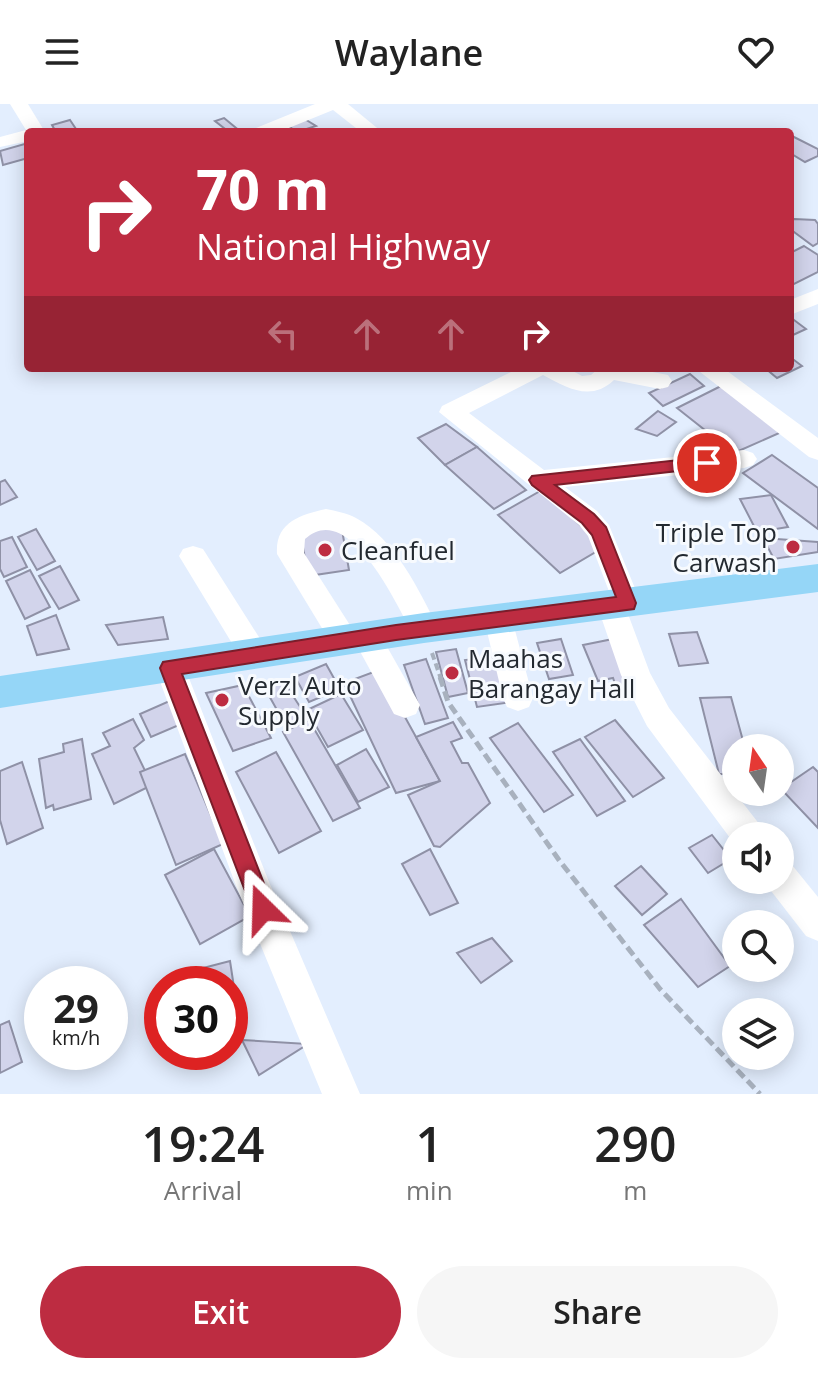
<!DOCTYPE html>
<style>
:root{--surface:#fff;--page:#f6f6f6;--text:#222;--muted:#767676;--accent:#bd2c41}
body{margin:0;font-family:"Open Sans",sans-serif;background:var(--page);color:var(--text);height:100vh;display:flex;flex-direction:column;font-size:30px;white-space:nowrap}
*{box-sizing:border-box;margin:0}
p{font-size:26px;color:var(--muted)}
.icon{flex:none;width:44px;height:44px;fill:none;stroke:currentColor;stroke-width:2;stroke-linecap:round;stroke-linejoin:round}
.map{position:relative;height:990px;overflow:hidden}
.sheet{display:flex;flex-direction:column;background:var(--surface);flex:1}
.sheet>*{flex:none}
.banner{position:absolute;left:24px;top:24px;width:770px;height:244px;border-radius:8px;box-shadow:0 4px 20px #0003;background:#bd2c41;color:#fff;overflow:hidden}
.needle{width:52px;rotate:347deg}
.fabs{position:absolute;left:722px;top:630px;display:grid;gap:16px}
.fabs a{display:grid;place-items:center;width:72px;height:72px;border-radius:50%;background:var(--surface);box-shadow:0 4px 20px #0003;font-size:40px}
.speed{position:absolute;left:24px;top:862px;display:flex;gap:16px;font-size:40px;font-weight:700;text-align:center}
.speed>*{display:grid;place-content:center;width:104px;height:104px;border-radius:50%;background:var(--surface);box-shadow:0 4px 20px #0003;line-height:1}
.speed small{font-size:20px;font-weight:400}
.speed .limit{border:12px solid #d22;background:#fff;color:#111}
.pin{position:absolute;display:grid;place-items:center;width:68px;height:68px;color:#fff;margin:-34px;border:4px solid #fff;border-radius:50%;box-shadow:0 2px 8px #0007}
.me{position:absolute;width:88px;margin:-44px;rotate:338deg;stroke-linejoin:round;filter:drop-shadow(0 0 6px #0008)}
.turn{display:flex;align-items:center;gap:28px;height:168px;padding:0 40px;font-size:36px}
.turn .icon{width:104px;height:104px;stroke-width:2.5}
.turn b{display:block;font-size:56px;line-height:68px}
.lanes{display:flex;align-items:center;height:76px;padding:0 40px;background:#0003;justify-content:center;gap:40px;direction:ltr}
.lanes .off{opacity:.35}
.eta{display:flex;justify-content:space-evenly;align-items:center;height:136px;text-align:center}
.eta b{font-size:48px;font-weight:600;line-height:56px}
.primary-button{display:flex;gap:16px;margin-top:auto;padding:16px 40px}
.primary-button a{flex:1;height:92px;border-radius:48px;background:var(--accent);color:#fff;font-size:32px;font-weight:600;line-height:92px;text-align:center}
.primary-button a+a{background:var(--page);color:var(--text)}
header{display:flex;justify-content:space-between;align-items:center;height:104px;padding:0 40px;background:var(--surface);font-size:36px;font-weight:600}
.map>svg:first-child{display:block}
.building{fill:#d2d4eb;stroke:#8f91a6;stroke-width:2}
.lines{fill:none;stroke-linecap:round;stroke-linejoin:round}
.path-far1{stroke:#a8b1be;stroke-width:4;stroke-dasharray:7 4;stroke-linecap:butt}
.path{stroke:#a8b1be;stroke-width:5;stroke-dasharray:10 5;stroke-linecap:butt}
.minor{fill:#fff;fill-rule:evenodd}
.major{fill:#95d6f7;fill-rule:evenodd}
.route{fill:#bd2c41;stroke:#7b1d2a;stroke-width:2}
.poi-dot{fill:#bd2c41;stroke:#f7fafe;stroke-width:3}
.labels{text-anchor:middle;dominant-baseline:central;stroke-width:6;stroke-linejoin:round;paint-order:stroke}
.poi-label{font-size:26px;fill:#232930;stroke:#f7fafe;text-anchor:start}
</style>
<header><svg class="icon" aria-label="menu" viewBox="0 0 24 24"><path d="M4 6h16M4 12h16M4 18h16"/></svg>Waylane<svg class="icon" aria-label="heart" viewBox="0 0 24 24"><path d="M12 20l-8-8c-3-5 5-10 8-4 3-6 11-1 8 4z"/></svg></header>
<div class="map">
<svg width="818" height="990" viewBox="0 0 818 990">
<rect width="100%" height="100%" fill="#e3eefe"/>
<g class="building">
<path d="M224 14 241 28H229L215 17Z"/>
<path d="M303 14 316 22 297 28 287 21Z"/>
<path d="M70 16 78 28H56L52 21Z"/>
<path d="M790 31 818 45V52L805 58 790 49Z"/>
<path d="M28 39V54L3 61 0 47Z"/>
<path d="M794 115 815 116 818 120V139L813 142 790 125V116Z"/>
<path d="M804 142 818 151V168L792 181 790 149Z"/>
<path d="M794 216 806 225 793 231 790 228V218Z"/>
<path d="M790 253 802 262 777 274 765 264H790Z"/>
<path d="M690 270 704 282 663 302 649 289Z"/>
<path d="M725 280 786 326 734 349 677 304Z"/>
<path d="M658 307 676 318 657 332 636 325Z"/>
<path d="M446 320 477 343 445 361 418 334Z"/>
<path d="M477 343 526 386 494 405 445 361Z"/>
<path d="M772 351 818 384V425L743 369Z"/>
<path d="M5 376 17 393 0 401V378Z"/>
<path d="M542 386 604 443 560 469 498 411Z"/>
<path d="M771 391 788 423 757 428 740 395Z"/>
<path d="M341 420 349 466 308 472 300 426Z"/>
<path d="M36 425 55 457 37 466 18 433Z"/>
<path d="M12 433 27 463 4 473 0 465V437Z"/>
<path d="M763 434 818 438V448L774 455Z"/>
<path d="M60 462 79 496 59 505 39 472Z"/>
<path d="M30 466 50 503 25 515 6 477Z"/>
<path d="M56 511 69 545 37 551 27 522Z"/>
<path d="M163 513 168 535 118 541 106 521Z"/>
<path d="M697 528 708 559 679 562 669 530Z"/>
<path d="M561 535 573 571 549 575 537 539Z"/>
<path d="M613 535 634 592 620 594 613 574 598 577 583 541Z"/>
<path d="M456 545 468 589 448 593 436 548Z"/>
<path d="M499 552 511 598 477 603 465 556Z"/>
<path d="M426 555 448 614 425 620 404 561Z"/>
<path d="M326 560 340 585 309 598 295 573Z"/>
<path d="M379 566 416 633 440 677 396 689 344 579Z"/>
<path d="M284 578 306 612 286 622 263 581Z"/>
<path d="M243 581 271 634 233 647 206 589Z"/>
<path d="M341 590 363 626 328 643 307 606Z"/>
<path d="M731 593 745 644H736V670H719L700 594Z"/>
<path d="M174 595 186 618 151 633 140 610Z"/>
<path d="M133 615 144 636 134 644 152 681 114 700 92 650 110 642 103 629Z"/>
<path d="M309 616 360 704 333 717 283 628Z"/>
<path d="M615 616 664 674 633 693 585 633Z"/>
<path d="M453 618 462 634 451 638 462 659H468L490 699 440 743 434 742 408 691 440 677 416 633Z"/>
<path d="M518 619 573 691 544 708 490 634Z"/>
<path d="M82 635 91 695 54 706 53 701 46 704 39 655 64 648 63 640Z"/>
<path d="M580 635 625 697 597 712 553 648Z"/>
<path d="M366 645 389 683 358 698 337 661Z"/>
<path d="M276 648 321 727 279 749 236 668Z"/>
<path d="M185 650 223 740 176 761 140 668Z"/>
<path d="M22 658 43 724 7 740 0 716V667Z"/>
<path d="M813 663 818 668V724L781 685Z"/>
<path d="M712 731 731 755 708 769 689 744Z"/>
<path d="M214 745 250 812 200 840 165 771Z"/>
<path d="M430 745 458 799 430 811 402 760Z"/>
<path d="M641 762 667 790 642 811 615 782Z"/>
<path d="M681 795 730 862 698 883 644 821Z"/>
<path d="M492 834 512 857 481 879 457 849Z"/>
<path d="M230 857 242 936 230 940V880H177L176 871Z"/>
<path d="M9 917 22 958 0 969V921Z"/>
<path d="M242 936 308 940 259 971Z"/>
</g>
<g class="lines">
<path class="path-far1" d="M432 549 441 575"/>
<path class="path" d="M440 573 448 598 559 756 660 885 760 990"/>
<g class="minor">
<path d="M10 0H28L45 28H28V37L0 43V33L26 26Z"/>
<path d="M315 0H348L382 28H361L333 6 279 28H254L256 24Z"/>
<path d="M818 185V200L790 211V196Z"/>
<path d="M519 264H567L582 272 591 271 599 264H632L668 271 672 277 668 283 660 285 614 276C591 298 567 284 543 271L469 309 544 366 744 346 753 349 757 355 753 361 744 364 565 383 597 407 609 421 641 499 637 507 628 510 650 569 669 604 760 721 764 732H736V742L647 622 621 571 597 501 601 493 610 490 588 432 579 421 439 308 442 302Z"/>
<path d="M695 264H723L818 334V356L809 353Z"/>
<path d="M326 405C336 407 347 409 356 414 395 435 419 486 438 524L434 532 424 536 414 532C398 503 349 394 305 435L304 449 355 529 367 521 377 525 420 601 416 610 405 614 394 610 356 540 354 544 344 548 334 544 277 450C275 418 300 411 326 405Z"/>
<path d="M193 442 203 445 264 541 269 550 264 559 254 562 244 559 179 452 183 445Z"/>
<path d="M498 503 508 507 512 515 533 594 529 603 518 607 507 603 503 594 484 515 488 507Z"/>
<path d="M170 552 180 555 185 564 269 778 360 990H322L235 779 155 564 160 555Z"/>
<path d="M780 756 792 761 818 793V837L806 832 768 783 765 776H780Z"/>
</g>
<path class="major" d="M818 460V488L424 539 0 604V572L424 509Z"/>
</g>
<path class="route" d="M707 353 716 359 713 363 555 381 594 410 606 423 636 499 634 505 396 536 182 570 274 805 271 813 263 816 255 813 160 564 163 558 396 521 616 493 592 431 582 419 532 381 529 376 532 372Z"/>
<g class="poi-dot">
<circle cx="793" cy="443" r="8"/>
<circle cx="325" cy="446" r="8"/>
<circle cx="452" cy="569" r="8"/>
<circle cx="222" cy="596" r="8"/>
</g>
<g class="labels">
<g class="poi-label">
<text x="777" y="428" text-anchor="end">Triple Top<tspan x="777" dy="30">Carwash</tspan></text>
<text x="341" y="446">Cleanfuel</text>
<text x="468" y="554">Maahas<tspan x="468" dy="30">Barangay Hall</tspan></text>
<text x="238" y="581">Verzl Auto<tspan x="238" dy="30">Supply</tspan></text>
</g>
</g>
</svg>
<div class="fabs">
<a><svg class="needle" viewBox="-14 -14 28 28"><path d="M0-13l5 13h-10z" fill="#e53935"/><path d="M0 13l5-13h-10z" fill="#767676"/></svg></a>
<a><svg class="icon" aria-label="sound" viewBox="0 0 24 24"><path d="M4 9h4l5-4v14l-5-4H4zM17 9q2 3 0 6"/></svg></a>
<a><svg class="icon" aria-label="search" viewBox="0 0 24 24"><circle cx="10" cy="10" r="6"/><path d="M15 15l6 6"/></svg></a>
<a><svg class="icon" aria-label="layers" viewBox="0 0 24 24"><path d="M12 4l9 5-9 5-9-5zM3 14l9 5 9-5"/></svg></a>
</div>
<div class="speed"><div>29<small>km/h</small></div><div class="limit">30</div></div>
<div class="pin" style="left:707px;top:359px;background:#d93025"><svg class="icon" aria-label="arrive" viewBox="0 0 24 24"><path d="M6 21V4h12l-3 4 3 4H6"/></svg></div>
<svg class="me" style="left:263px;top:805px" viewBox="-20 -20 40 40"><path d="M0-17L14 15 0 8-14 15z" fill="#bd2c41" stroke="#fff" stroke-width="4"/></svg>
<div class="banner">
<div class="turn"><svg class="icon" aria-label="right" viewBox="0 0 24 24"><path d="M7 20v-9h11M14 6l5 5-5 5"/></svg><div><b>70 m</b>National Highway</div></div>
<div class="lanes"><svg class="icon off" aria-label="left" viewBox="0 0 24 24"><path d="M17 20v-9H6M10 6l-5 5 5 5"/></svg><svg class="icon off" aria-label="ahead" viewBox="0 0 24 24"><path d="M12 20V5M6 11l6-6 6 6"/></svg><svg class="icon off" aria-label="ahead" viewBox="0 0 24 24"><path d="M12 20V5M6 11l6-6 6 6"/></svg><svg class="icon" aria-label="right" viewBox="0 0 24 24"><path d="M7 20v-9h11M14 6l5 5-5 5"/></svg></div>
</div>
</div>
<section class="sheet">
<div class="eta">
<div><b>19:24</b><p>Arrival</p></div>
<div><b>1</b><p>min</p></div>
<div><b>290</b><p>m</p></div>
</div>
<div class="primary-button"><a>Exit</a><a>Share</a></div>
</section>
